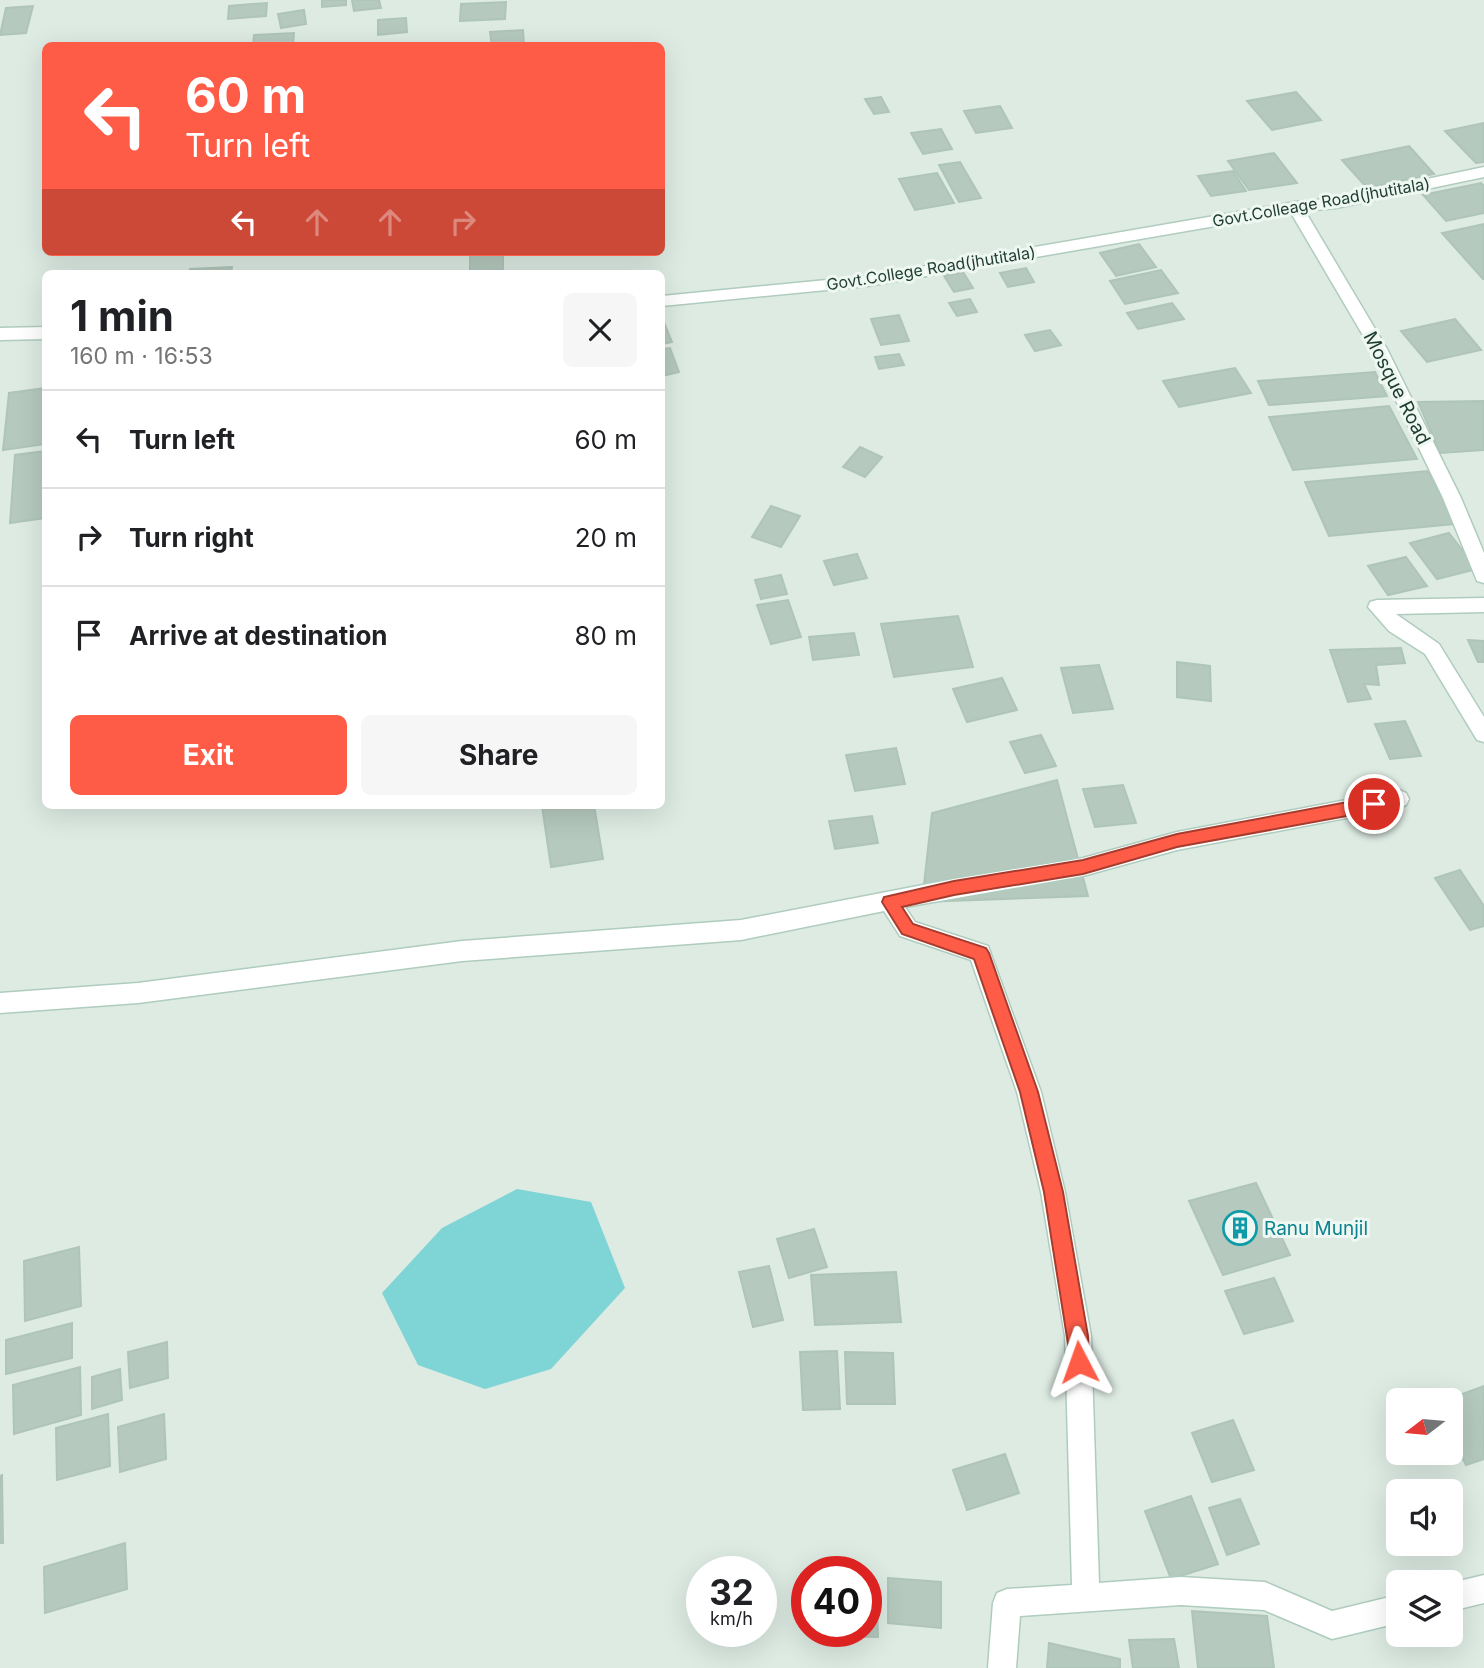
<!DOCTYPE html>
<meta charset="utf-8">
<style>
:root{--surface:#fff;--page:#f6f6f6;--text:#202124;--muted:#757577;--line:#e0e0e0;--accent:#ff5c47}
body{margin:0;font-family:Inter,sans-serif;background:var(--page);color:var(--text);height:100vh;display:flex;flex-direction:column;font-size:26px;white-space:nowrap}
*{box-sizing:border-box;margin:0}
p{font-size:23px;color:var(--muted)}
.icon{flex:none;width:38px;height:38px;fill:none;stroke:currentColor;stroke-width:2;stroke-linecap:round;stroke-linejoin:round}
.map{position:relative;flex:1;overflow:hidden}
.sheet{position:absolute;left:42px;top:270px;width:623px;height:539px;display:flex;flex-direction:column;background:var(--surface);border-radius:10px;box-shadow:0 7px 28px #0002}
.sheet>*{flex:none}
.hud{position:absolute;left:42px;top:42px;width:623px;height:214px;border-radius:10px;box-shadow:0 7px 28px #0002;background:#ff5c47;color:#fff;overflow:hidden}
.needle{width:46px;rotate:254deg}
.tools{position:absolute;left:1386px;top:1388px;display:grid;gap:14px}
.tools a{display:grid;place-items:center;width:77px;height:77px;border-radius:10px;background:var(--surface);box-shadow:0 7px 28px #0002;font-size:35px}
.speed{position:absolute;left:686px;top:1556px;display:flex;gap:14px;font-size:35px;font-weight:700;text-align:center}
.speed>*{display:grid;place-content:center;width:91px;height:91px;border-radius:50%;background:var(--surface);box-shadow:0 7px 28px #0002;line-height:1}
.speed small{font-size:18px;font-weight:400}
.speed .limit{border:10px solid #d22;background:#fff;color:#111}
.pin{position:absolute;display:grid;place-items:center;width:60px;height:60px;color:#fff;margin:-30px;border:4px solid #fff;border-radius:50%;box-shadow:0 2px 7px #0007}
.me{position:absolute;width:77px;margin:-38px;rotate:356deg;stroke-linejoin:round;filter:drop-shadow(0 0 5px #0008)}
.turn{display:flex;align-items:center;gap:24px;height:147px;padding:0 28px;font-size:32px}
.turn .icon{width:91px;height:91px;stroke-width:2.5}
.turn b{display:block;font-size:49px;line-height:60px}
.lanes{display:flex;align-items:center;height:66px;padding:0 28px;background:#0003;justify-content:center;gap:35px;direction:ltr}
.lanes .off{opacity:.35}
.round{display:grid;place-items:center;flex:none;width:74px;height:74px;border-radius:10px;background:var(--page)}
.summary{display:flex;align-items:center;justify-content:space-between;height:119px;padding:0 28px}
h1{font-size:42px;font-weight:700;line-height:52px}
.button{display:flex;gap:14px;margin-top:auto;padding:14px 28px}
.button a{flex:1;height:80px;border-radius:10px;background:var(--accent);color:#fff;font-size:28px;font-weight:700;line-height:80px;text-align:center}
.button a+a{background:var(--page);color:var(--text)}
ul{padding:0;list-style:none}
li{display:flex;align-items:center;gap:21px;height:98px;padding:0 28px;border-top:2px solid var(--line)}
li div{flex:1}
li b{display:block;font-size:26px}
li em{font-style:normal}
.map>svg:first-child{display:block}
.water{fill:#7fd4d6}
.building{fill:#b5c9be;stroke:#afc5b9;stroke-width:2}
.lines{fill:none;stroke-linecap:round;stroke-linejoin:round}
.secondary-casing{stroke:#afccbe;stroke-width:3}
.secondary{fill:#fff;fill-rule:evenodd}
.route{fill:#ff5c47;stroke:#a63c2e;stroke-width:2}
.labels{text-anchor:middle;dominant-baseline:central;stroke-width:6;stroke-linejoin:round;paint-order:stroke}
.far-street-label{font-size:16px;fill:#1d3c2f;stroke:#eef7f1}
.street-label{font-size:19px;fill:#1d3c2f;stroke:#eef7f1}
.culture-label{font-size:19px;fill:#0d838f;stroke:#eef7f1;text-anchor:start}
</style>
<div class="map">
<svg width="1484" height="1668" viewBox="0 0 1484 1668">
<rect width="100%" height="100%" fill="#ddebe3"/>
<path class="water" d="M517 1189 591 1202 625 1288 551 1369 485 1389 418 1365 382 1293 442 1228Z"/>
<g class="building">
<path d="M322 0H346V5L322 7Z"/>
<path d="M352 0H379L381 8 354 11Z"/>
<path d="M506 2 505 19 460 21 461 4Z"/>
<path d="M267 3 266 16 228 19 229 6Z"/>
<path d="M33 6 26 33 0 35 6 8Z"/>
<path d="M304 10 306 24 281 28 278 14Z"/>
<path d="M406 18 407 32 378 35V20Z"/>
<path d="M523 30 524 46H492L490 32Z"/>
<path d="M294 33 293 46H253L254 35Z"/>
<path d="M1296 92 1321 120 1272 130 1247 101Z"/>
<path d="M881 97 889 112 874 114 865 99Z"/>
<path d="M1000 106 1012 128 976 133 964 111Z"/>
<path d="M1484 123V162L1476 163 1445 131Z"/>
<path d="M941 129 952 149 923 154 911 133Z"/>
<path d="M1409 146 1434 174 1367 188 1342 160Z"/>
<path d="M1274 153 1297 183 1249 190 1228 161Z"/>
<path d="M960 162 981 198 959 202 939 165Z"/>
<path d="M1233 171 1246 191 1211 196 1198 176Z"/>
<path d="M937 173 954 203 915 210 899 179Z"/>
<path d="M1481 183 1484 186V213L1446 221 1423 195Z"/>
<path d="M1484 224V279H1483L1442 233Z"/>
<path d="M1139 244 1156 267 1116 276 1100 253Z"/>
<path d="M470 252H503V270L470 272Z"/>
<path d="M232 267 231 273H189L190 269Z"/>
<path d="M1026 268 1034 282 1008 287 1000 273Z"/>
<path d="M1161 270 1178 293 1125 304 1110 281Z"/>
<path d="M963 272 973 288 954 292 944 276Z"/>
<path d="M970 299 977 312 957 316 949 303Z"/>
<path d="M1172 303 1184 319 1138 329 1127 313Z"/>
<path d="M899 315 909 341 881 345 871 319Z"/>
<path d="M1455 319 1481 350 1427 362 1401 331Z"/>
<path d="M663 320 672 342 662 344V321Z"/>
<path d="M1050 330 1061 345 1035 351 1025 335Z"/>
<path d="M670 348 679 372 662 376V349Z"/>
<path d="M899 354 904 365 879 369 875 357Z"/>
<path d="M1235 368 1251 393 1179 407 1163 381Z"/>
<path d="M1375 372 1387 396 1269 405 1258 381Z"/>
<path d="M46 388V444L3 450 9 393Z"/>
<path d="M1484 401V450L1440 453 1418 402Z"/>
<path d="M1389 406 1417 459 1293 470 1269 417Z"/>
<path d="M860 447 882 457 865 477 843 467Z"/>
<path d="M46 451V518L10 523 15 455Z"/>
<path d="M1428 471 1456 524 1329 536 1305 482Z"/>
<path d="M771 506 800 516 781 547 752 537Z"/>
<path d="M1449 533 1477 569 1437 579 1410 543Z"/>
<path d="M857 554 867 578 834 585 824 561Z"/>
<path d="M1406 557 1427 586 1388 595 1368 566Z"/>
<path d="M781 575 787 594 761 599 755 580Z"/>
<path d="M788 600 801 637 771 644 757 605Z"/>
<path d="M958 616 973 667 894 677 881 624Z"/>
<path d="M854 633 859 655 813 660 809 637Z"/>
<path d="M1468 640 1484 641V662H1478Z"/>
<path d="M1401 648 1405 663 1376 665 1379 685 1364 684 1371 699 1348 702 1330 650Z"/>
<path d="M1177 662 1210 666 1211 701 1177 697Z"/>
<path d="M1099 665 1113 709 1073 713 1061 668Z"/>
<path d="M1002 678 1017 710 967 722 953 689Z"/>
<path d="M1405 721 1421 756 1390 759 1375 724Z"/>
<path d="M1041 735 1056 766 1025 773 1010 742Z"/>
<path d="M896 748 905 784 855 791 846 755Z"/>
<path d="M1057 780 1088 896 922 902 932 813Z"/>
<path d="M1123 785 1136 823 1095 827 1083 789Z"/>
<path d="M551 805H594L603 859 551 867 542 806Z"/>
<path d="M872 816 878 843 835 849 829 821Z"/>
<path d="M1460 870 1484 906V926L1470 930 1435 878Z"/>
<path d="M1256 1183 1290 1255 1223 1275 1189 1201Z"/>
<path d="M814 1229 827 1267 789 1278 777 1239Z"/>
<path d="M79 1247 81 1306 25 1321 24 1261Z"/>
<path d="M769 1266 783 1320 753 1327 739 1272Z"/>
<path d="M896 1272 901 1322 815 1325 811 1275Z"/>
<path d="M1274 1278 1293 1321 1244 1334 1225 1291Z"/>
<path d="M72 1323V1358L6 1374V1340Z"/>
<path d="M167 1342 168 1378 130 1388 128 1352Z"/>
<path d="M837 1351 840 1409 803 1410 800 1352Z"/>
<path d="M845 1352 893 1353 895 1404H847Z"/>
<path d="M80 1367 81 1415 14 1434 13 1385Z"/>
<path d="M120 1369 122 1400 92 1409V1377Z"/>
<path d="M1484 1386V1459L1466 1465 1451 1436V1400H1446Z"/>
<path d="M108 1414 110 1466 57 1480 56 1428Z"/>
<path d="M164 1414 166 1459 120 1472 118 1427Z"/>
<path d="M1233 1420 1254 1470 1212 1482 1192 1433Z"/>
<path d="M1005 1454 1019 1493 967 1510 953 1470Z"/>
<path d="M2 1475 3 1543H0V1476Z"/>
<path d="M1191 1496 1218 1564 1171 1579 1145 1511Z"/>
<path d="M1240 1499 1259 1544 1227 1555 1209 1508Z"/>
<path d="M125 1543 127 1589 45 1613 44 1567Z"/>
<path d="M888 1578 941 1582V1628L888 1623Z"/>
<path d="M866 1580H876L878 1637 823 1636V1631H866Z"/>
<path d="M1192 1611 1267 1616 1274 1668H1198Z"/>
<path d="M1174 1639 1179 1668H1133L1129 1640Z"/>
<path d="M1049 1643 1120 1659V1668H1047Z"/>
</g>
<g class="lines">
<g class="secondary-casing">
<g id="secondary">
<path d="M1484 167V177L1336 208 1305 211 1387 349 1461 498 1484 553V583L1477 581 1475 576 1443 498 1371 349 1291 213 868 286 662 306V296L868 276 1295 202 1336 198Z"/>
<path d="M46 327V339L0 340V328Z"/>
<path d="M1484 598V612L1396 614 1439 644 1484 717V742L1477 740 1425 654 1389 631 1368 607 1370 602 1377 600Z"/>
<path d="M1399 790 1406 793 1409 799 1406 805 1399 808 1177 850 1083 876 905 907 915 922 988 946 1041 1092 1065 1192 1091 1336 1099 1583 1181 1577 1265 1582 1332 1611 1398 1595V1623L1332 1639 1264 1610 1181 1605 1020 1616 1016 1668H988L993 1603 997 1593 1007 1589 1072 1585 1065 1336 1041 1192 1017 1092 971 960 900 936 884 911 741 940 462 961 138 1003 0 1013V993L138 983 462 941 741 920 954 879 1083 858 1177 832Z"/>
<path d="M1484 1575V1603L1451 1611V1583Z"/>
</g>
</g>
<use href="#secondary" class="secondary"/>
</g>
<path class="route" d="M1374 797 1382 804 1374 811 1177 847 1083 874 954 895 902 907 913 924 986 948 989 953 1038 1092 1063 1192 1088 1336 1089 1362 1086 1369 1079 1372 1072 1369 1044 1192 1020 1092 974 959 902 934 882 902 884 897 954 881 1083 860 1177 834Z"/>
<defs>
<g id="building-ring" transform="scale(1.75)"><circle r="9.5" fill="#eef7f1" stroke="#0f9aa8" stroke-width="1.5"/><path d="M-4-6H4V6H1V3H-1V6H-4ZM-2.5-4.3h1.7v1.8h-1.7ZM.8-4.3h1.7v1.8H.8ZM-2.5-1h1.7V.8h-1.7ZM.8-1h1.7V.8H.8Z" fill="#0f9aa8"/></g>
</defs>
<g fill-rule="evenodd">
<use href="#building-ring" x="1240" y="1228"/>
</g>
<g class="labels">
<g class="far-street-label">
<text transform="translate(1321 202) rotate(-10)">Govt.Colleage Road(jhutitala)</text>
<text transform="translate(931 268) rotate(-9)">Govt.College Road(jhutitala)</text>
</g>
<g class="street-label">
<text transform="translate(1397 388) rotate(63)">Mosque Road</text>
</g>
<g class="culture-label">
<text x="1264" y="1228">Ranu Munjil</text>
</g>
</g>
</svg>
<div class="tools">
<a><svg class="needle" viewBox="-14 -14 28 28"><path d="M0-13l5 13h-10z" fill="#e53935"/><path d="M0 13l5-13h-10z" fill="#757577"/></svg></a>
<a><svg class="icon" aria-label="sound" viewBox="0 0 24 24"><path d="M4 9h4l5-4v14l-5-4H4zM17 9q2 3 0 6"/></svg></a>
<a><svg class="icon" aria-label="layers" viewBox="0 0 24 24"><path d="M12 4l9 5-9 5-9-5zM3 14l9 5 9-5"/></svg></a>
</div>
<div class="speed"><div>32<small>km/h</small></div><div class="limit">40</div></div>
<div class="pin" style="left:1374px;top:804px;background:#d93025"><svg class="icon" aria-label="arrive" viewBox="0 0 24 24"><path d="M6 21V4h12l-3 4 3 4H6"/></svg></div>
<svg class="me" style="left:1079px;top:1362px" viewBox="-20 -20 40 40"><path d="M0-17L14 15 0 8-14 15z" fill="#ff5c47" stroke="#fff" stroke-width="4"/></svg>
<div class="hud">
<div class="turn"><svg class="icon" aria-label="left" viewBox="0 0 24 24"><path d="M17 20v-9H6M10 6l-5 5 5 5"/></svg><div><b>60 m</b>Turn left</div></div>
<div class="lanes"><svg class="icon" aria-label="left" viewBox="0 0 24 24"><path d="M17 20v-9H6M10 6l-5 5 5 5"/></svg><svg class="icon off" aria-label="ahead" viewBox="0 0 24 24"><path d="M12 20V5M6 11l6-6 6 6"/></svg><svg class="icon off" aria-label="ahead" viewBox="0 0 24 24"><path d="M12 20V5M6 11l6-6 6 6"/></svg><svg class="icon off" aria-label="right" viewBox="0 0 24 24"><path d="M7 20v-9h11M14 6l5 5-5 5"/></svg></div>
</div>
<section class="sheet">
<div class="summary"><div><h1>1 min</h1><p>160 m · 16:53</p></div><a class="round"><svg class="icon" aria-label="close" viewBox="0 0 24 24"><path d="M6 6l12 12M18 6L6 18"/></svg></a></div>
<ul>
<li><svg class="icon" aria-label="left" viewBox="0 0 24 24"><path d="M17 20v-9H6M10 6l-5 5 5 5"/></svg><div><b>Turn left</b></div><em>60 m</em></li>
<li><svg class="icon" aria-label="right" viewBox="0 0 24 24"><path d="M7 20v-9h11M14 6l5 5-5 5"/></svg><div><b>Turn right</b></div><em>20 m</em></li>
<li><svg class="icon" aria-label="arrive" viewBox="0 0 24 24"><path d="M6 21V4h12l-3 4 3 4H6"/></svg><div><b>Arrive at destination</b></div><em>80 m</em></li>
</ul>
<div class="button"><a>Exit</a><a>Share</a></div>
</section>
</div>
